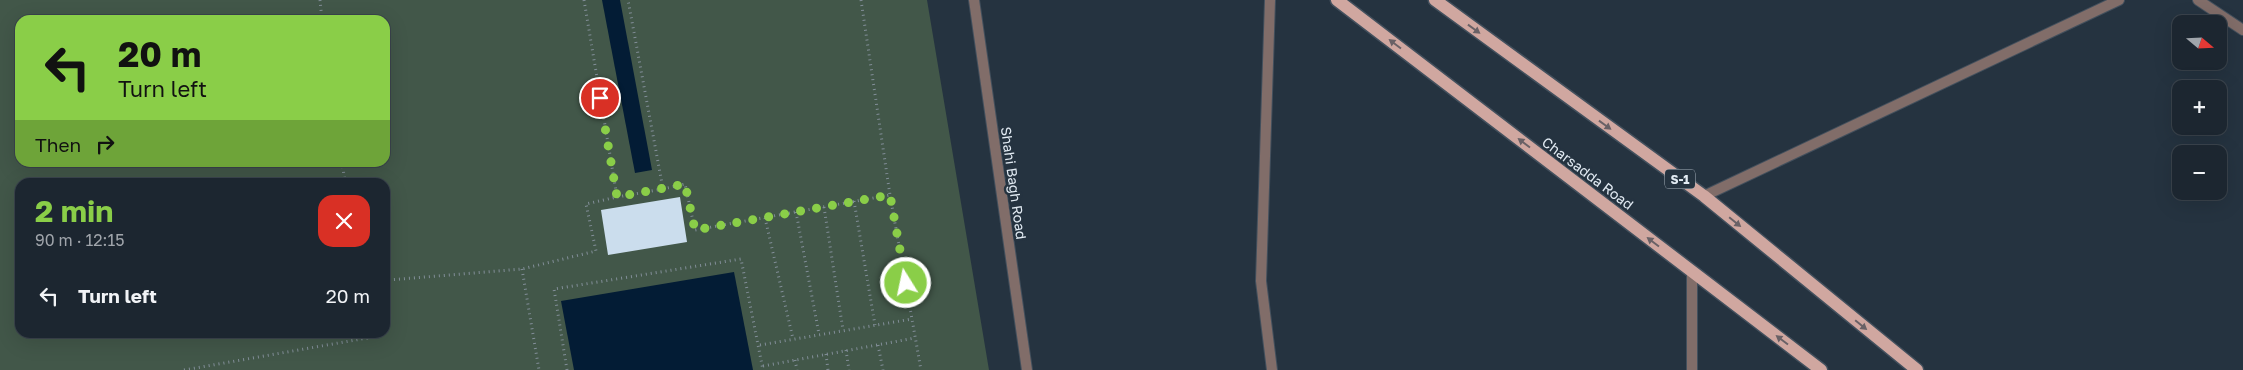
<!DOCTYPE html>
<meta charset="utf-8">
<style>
:root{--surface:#1c2630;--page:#29323c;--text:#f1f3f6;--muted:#a0a5ab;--line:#3a434c;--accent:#8ace48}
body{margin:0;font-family:"Golos Text",sans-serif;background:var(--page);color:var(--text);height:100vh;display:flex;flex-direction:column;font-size:19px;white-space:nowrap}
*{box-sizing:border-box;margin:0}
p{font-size:16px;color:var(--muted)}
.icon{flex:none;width:28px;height:28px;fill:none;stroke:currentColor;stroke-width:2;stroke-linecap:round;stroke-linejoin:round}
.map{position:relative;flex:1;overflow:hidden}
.drawer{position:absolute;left:15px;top:178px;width:375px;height:160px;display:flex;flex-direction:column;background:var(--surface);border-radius:15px;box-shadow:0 5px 20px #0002,0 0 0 1px var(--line)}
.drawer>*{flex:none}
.guide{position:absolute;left:15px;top:15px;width:375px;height:152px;border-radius:15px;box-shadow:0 5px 20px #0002,0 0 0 1px var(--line);background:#8ace48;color:#111;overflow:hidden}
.needle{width:32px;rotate:109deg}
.buttons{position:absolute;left:2172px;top:15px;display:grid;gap:10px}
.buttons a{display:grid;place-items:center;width:55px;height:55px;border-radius:10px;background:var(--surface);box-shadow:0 5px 20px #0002,0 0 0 1px var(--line);font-size:25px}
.pin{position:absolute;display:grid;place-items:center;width:42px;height:42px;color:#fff;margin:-21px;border:2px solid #fff;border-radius:50%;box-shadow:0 1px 5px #0007}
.me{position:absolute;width:55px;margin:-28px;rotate:350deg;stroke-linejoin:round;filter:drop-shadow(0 0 4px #0008)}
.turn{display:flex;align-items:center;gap:18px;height:105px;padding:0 20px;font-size:22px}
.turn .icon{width:65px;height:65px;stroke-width:2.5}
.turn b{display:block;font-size:35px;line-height:42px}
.then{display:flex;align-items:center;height:48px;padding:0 20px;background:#0003;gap:10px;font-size:19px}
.round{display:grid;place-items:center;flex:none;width:52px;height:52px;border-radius:15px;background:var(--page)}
.summary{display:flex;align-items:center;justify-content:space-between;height:85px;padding:0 20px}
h1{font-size:30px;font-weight:700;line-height:38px;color:var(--accent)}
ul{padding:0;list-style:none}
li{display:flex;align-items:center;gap:15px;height:65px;padding:0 20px}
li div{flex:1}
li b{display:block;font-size:19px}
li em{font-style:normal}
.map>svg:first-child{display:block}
.green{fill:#425749;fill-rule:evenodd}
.water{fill:#031c35}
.building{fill:#cbdded}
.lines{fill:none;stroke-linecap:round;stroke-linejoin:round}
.minor-casing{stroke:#43505d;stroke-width:12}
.tertiary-casing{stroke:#43505d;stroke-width:12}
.primary-casing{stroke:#43505d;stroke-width:15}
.path{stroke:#828e98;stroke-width:3;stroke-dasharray:1 4;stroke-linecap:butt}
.minor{stroke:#816d69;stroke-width:10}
.tertiary{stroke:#816d69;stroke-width:10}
.primary{stroke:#d0a7a0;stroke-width:12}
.oneway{fill:#696166}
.route{stroke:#8ace48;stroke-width:9;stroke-dasharray:0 16.2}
.labels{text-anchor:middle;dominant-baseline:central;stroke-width:5;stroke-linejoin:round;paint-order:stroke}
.shield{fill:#253340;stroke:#a9b4bd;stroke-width:1}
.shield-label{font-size:12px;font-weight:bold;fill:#e2ebf3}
.street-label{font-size:14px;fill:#e2ebf3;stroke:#253340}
</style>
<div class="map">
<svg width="2243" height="370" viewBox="0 0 2243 370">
<rect width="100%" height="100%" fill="#253340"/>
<path class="green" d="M0 0H927L989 370H0ZM20 20H385V162H20ZM20 182H385V332H20Z"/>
<g class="water">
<path d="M602 0H620L652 170 635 173Z"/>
<path d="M734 272 753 370H574L561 301Z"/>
</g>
<path class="building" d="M680 197 687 242 608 255 601 210Z"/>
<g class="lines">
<g class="minor-casing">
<g id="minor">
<path d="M1270 0 1261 281 1272 370"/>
<path d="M2198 0 2243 30"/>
<path d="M1704 196 2119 0"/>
<path d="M1692 271V370"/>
</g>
</g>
<g class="tertiary-casing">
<path id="tertiary" d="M974 0 1027 370"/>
</g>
<g class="primary-casing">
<g id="primary">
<path d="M1337 0 1821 370"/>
<path d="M1435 0 1704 196 1917 370"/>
</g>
</g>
<g class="path">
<path d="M320 0 322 20"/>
<path d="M584 0 617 197 663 189 628 0"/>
<path d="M861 0 890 195 921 370"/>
<path d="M342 162 345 182"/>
<path d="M663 189 685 184 695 230 890 195"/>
<path d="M854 201 875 325"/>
<path d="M824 207 843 330"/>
<path d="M796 212 819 334"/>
<path d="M765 218 793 339"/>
<path d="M522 269 539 370"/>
<path d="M389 280 522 269 596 251 586 204 617 197"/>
<path d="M760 345 912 319"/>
<path d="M878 345 883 370"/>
<path d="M846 350 849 370"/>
<path d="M826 354 828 370"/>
<path d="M795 360 797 370"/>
<path d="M763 366 915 338"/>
<path d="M184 370 367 338 366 332"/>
<path d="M567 370 554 289 741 259 763 370"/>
</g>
<use href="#minor" class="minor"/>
<use href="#tertiary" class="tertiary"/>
<use href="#primary" class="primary"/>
</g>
<defs><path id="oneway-solid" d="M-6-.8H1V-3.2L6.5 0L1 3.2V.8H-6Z" transform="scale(1.25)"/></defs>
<g class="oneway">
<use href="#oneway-solid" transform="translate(1474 29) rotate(36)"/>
<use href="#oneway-solid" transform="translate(1395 44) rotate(-143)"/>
<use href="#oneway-solid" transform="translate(1605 125) rotate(36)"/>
<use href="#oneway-solid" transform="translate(1524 143) rotate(-143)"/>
<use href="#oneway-solid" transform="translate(1735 222) rotate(39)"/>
<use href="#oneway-solid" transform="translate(1653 242) rotate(-143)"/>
<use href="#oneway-solid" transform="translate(1861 325) rotate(39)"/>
<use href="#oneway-solid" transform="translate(1782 340) rotate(-143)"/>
</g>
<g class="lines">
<path class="route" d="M600 98 617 197 685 184 695 230 890 195 906 283"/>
</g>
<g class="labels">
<rect class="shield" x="1665" y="169.5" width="30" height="19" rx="4"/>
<g class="shield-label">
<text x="1680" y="179">S-1</text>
</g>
<g class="street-label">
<text transform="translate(1588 173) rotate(37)">Charsadda Road</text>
<text transform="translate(1014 183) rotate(82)">Shahi Bagh Road</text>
</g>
</g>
</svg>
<div class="buttons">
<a><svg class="needle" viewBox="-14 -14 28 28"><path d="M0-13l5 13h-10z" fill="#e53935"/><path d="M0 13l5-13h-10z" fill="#a0a5ab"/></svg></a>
<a>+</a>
<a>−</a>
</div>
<div class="pin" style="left:600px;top:98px;background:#d93025"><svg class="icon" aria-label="arrive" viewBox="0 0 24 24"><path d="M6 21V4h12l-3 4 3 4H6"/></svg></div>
<svg class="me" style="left:906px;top:283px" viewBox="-20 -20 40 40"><circle r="17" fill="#8ace48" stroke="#fff" stroke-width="3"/><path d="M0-11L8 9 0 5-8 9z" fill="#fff"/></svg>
<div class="guide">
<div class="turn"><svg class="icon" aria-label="left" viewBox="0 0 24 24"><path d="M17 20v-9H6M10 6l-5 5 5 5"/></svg><div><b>20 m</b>Turn left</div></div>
<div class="then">Then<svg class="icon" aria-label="right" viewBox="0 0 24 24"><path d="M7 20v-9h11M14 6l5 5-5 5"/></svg></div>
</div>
<section class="drawer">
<div class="summary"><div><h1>2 min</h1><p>90 m · 12:15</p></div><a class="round" style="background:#d93025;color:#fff"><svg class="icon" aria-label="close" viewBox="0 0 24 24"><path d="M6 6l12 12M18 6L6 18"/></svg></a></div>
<ul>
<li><svg class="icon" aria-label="left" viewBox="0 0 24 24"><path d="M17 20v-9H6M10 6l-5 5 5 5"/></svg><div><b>Turn left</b></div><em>20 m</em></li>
</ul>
</section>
</div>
